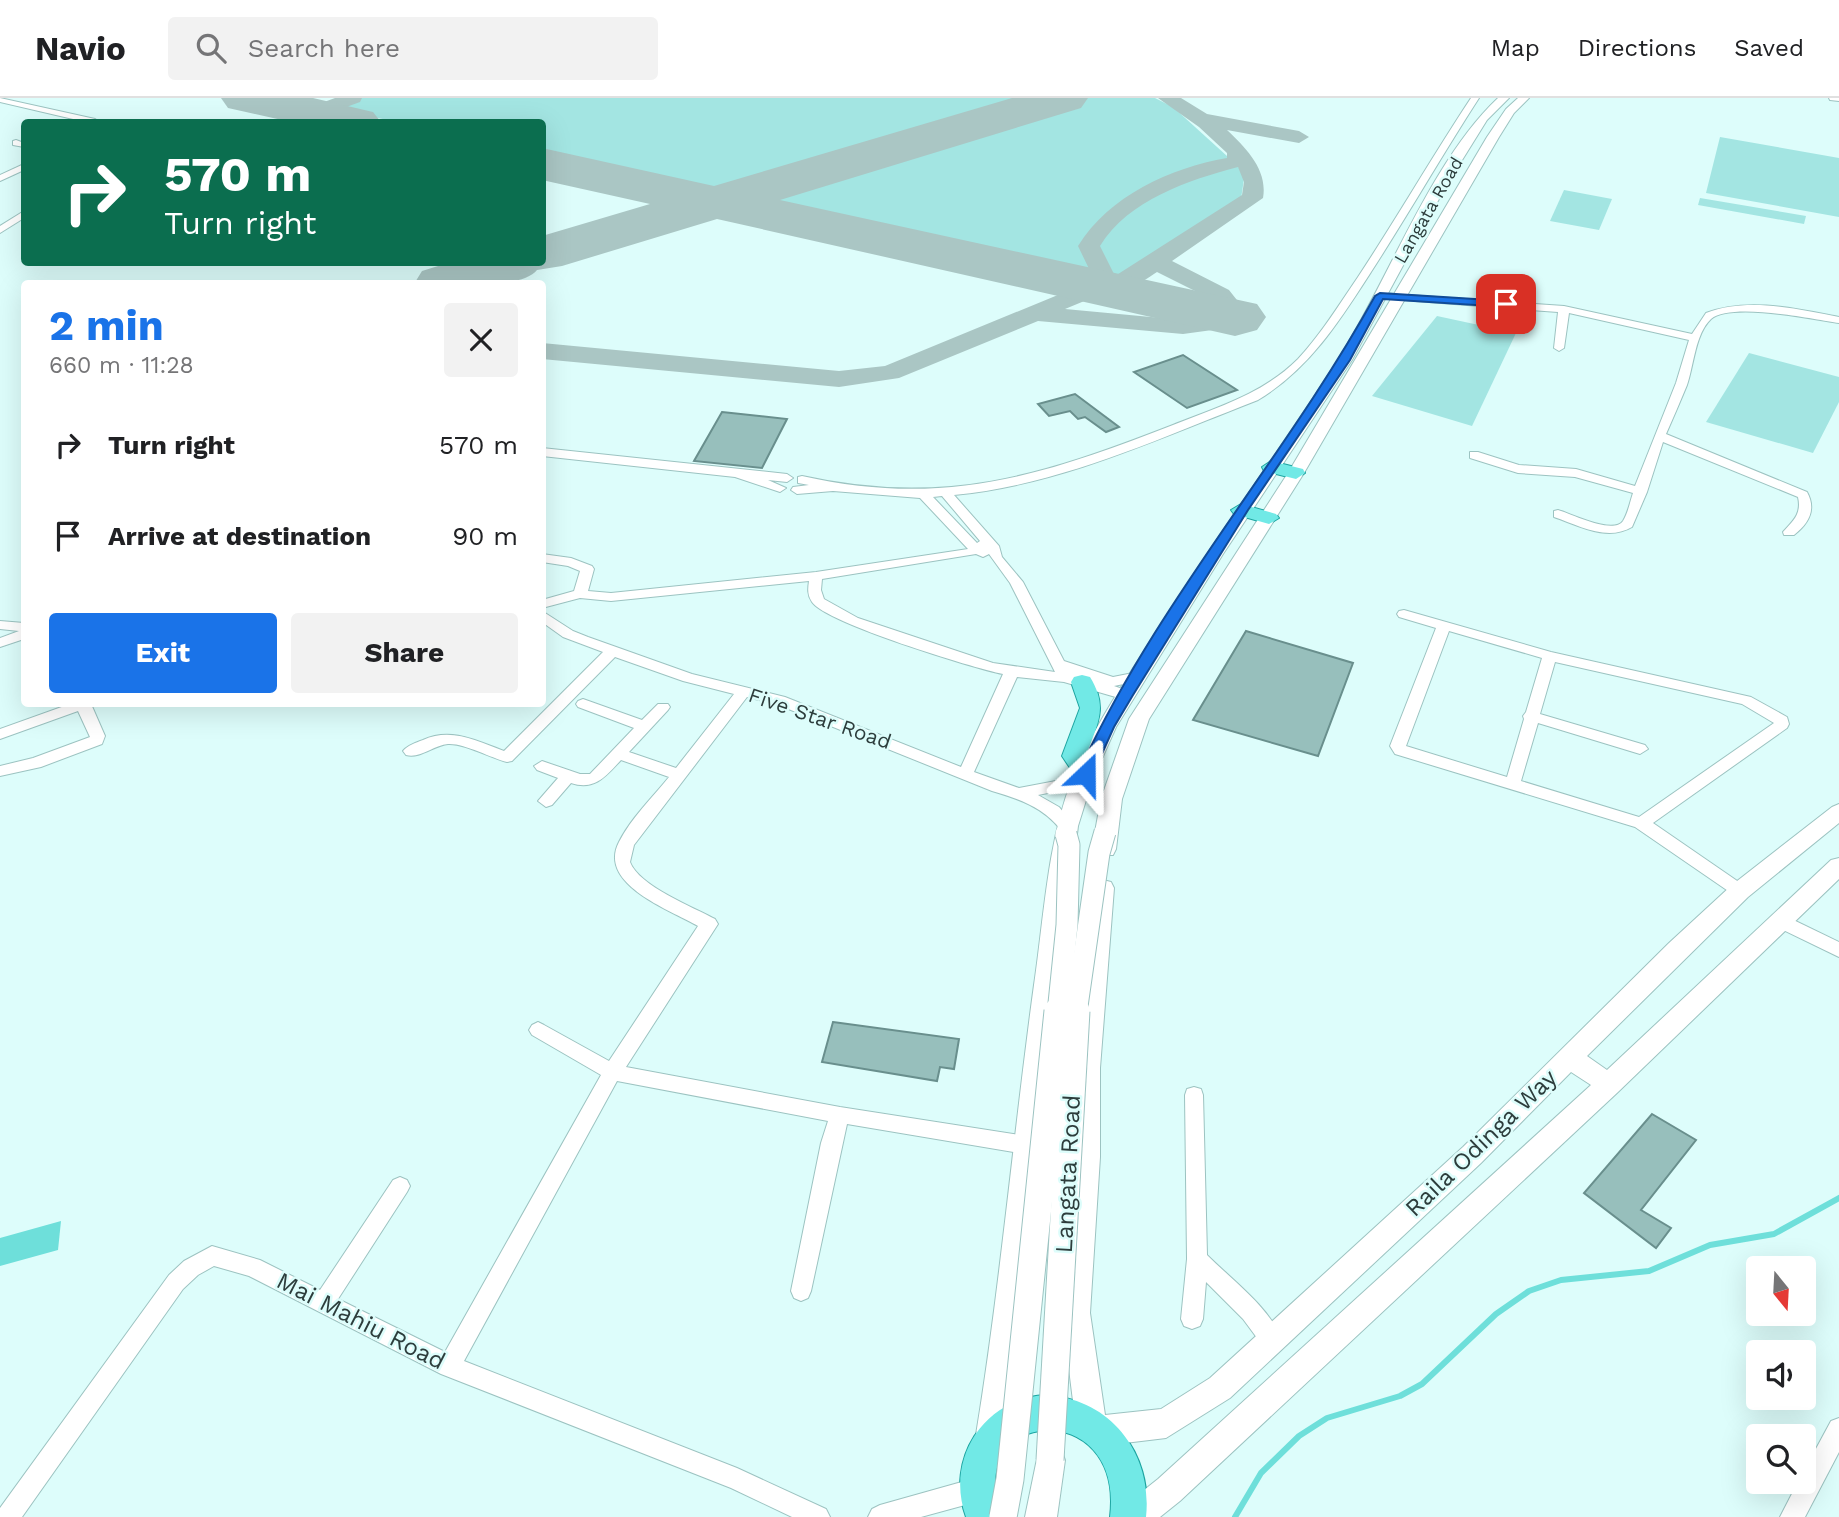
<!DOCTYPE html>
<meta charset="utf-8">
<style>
:root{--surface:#fff;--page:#f2f2f2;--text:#202124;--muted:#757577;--line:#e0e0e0;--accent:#1a73e8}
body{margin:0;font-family:"Work Sans",sans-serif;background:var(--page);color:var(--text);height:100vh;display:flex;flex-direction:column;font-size:26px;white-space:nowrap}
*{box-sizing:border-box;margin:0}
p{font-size:23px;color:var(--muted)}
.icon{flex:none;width:38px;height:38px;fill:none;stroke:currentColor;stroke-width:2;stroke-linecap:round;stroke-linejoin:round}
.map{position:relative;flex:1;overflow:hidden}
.panel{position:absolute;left:21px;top:182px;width:525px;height:427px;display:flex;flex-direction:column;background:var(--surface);border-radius:7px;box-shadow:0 7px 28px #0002}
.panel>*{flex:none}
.banner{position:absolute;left:21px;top:21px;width:525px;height:147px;border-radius:7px;box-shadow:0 7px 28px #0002;background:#0b6e4f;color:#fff;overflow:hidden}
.needle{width:46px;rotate:162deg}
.tools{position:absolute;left:1746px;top:1158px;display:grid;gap:14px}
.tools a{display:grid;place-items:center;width:70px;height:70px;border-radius:7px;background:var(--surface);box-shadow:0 7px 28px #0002;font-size:35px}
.pin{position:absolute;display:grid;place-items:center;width:60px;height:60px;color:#fff;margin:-30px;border-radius:14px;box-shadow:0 4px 10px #0006}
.me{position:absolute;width:77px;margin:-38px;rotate:23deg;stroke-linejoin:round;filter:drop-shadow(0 0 5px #0008)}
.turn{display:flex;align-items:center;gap:24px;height:147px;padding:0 28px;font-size:32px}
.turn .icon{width:91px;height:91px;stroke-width:2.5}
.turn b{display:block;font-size:49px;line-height:60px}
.round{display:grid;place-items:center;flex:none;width:74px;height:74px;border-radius:7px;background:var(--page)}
.overview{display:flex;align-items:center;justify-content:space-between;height:119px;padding:0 28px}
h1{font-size:42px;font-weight:700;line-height:52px;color:var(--accent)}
.action{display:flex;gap:14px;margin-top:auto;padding:14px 28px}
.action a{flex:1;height:80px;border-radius:7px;background:var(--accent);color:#fff;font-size:28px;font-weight:700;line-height:80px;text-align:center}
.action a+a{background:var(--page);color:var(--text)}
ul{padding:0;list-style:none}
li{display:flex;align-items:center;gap:21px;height:91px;padding:0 28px}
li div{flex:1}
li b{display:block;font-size:26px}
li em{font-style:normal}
header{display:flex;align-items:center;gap:42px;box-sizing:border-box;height:98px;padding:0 35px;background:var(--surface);border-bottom:2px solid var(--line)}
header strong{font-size:33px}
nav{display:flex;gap:38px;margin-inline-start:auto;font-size:24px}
.search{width:490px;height:63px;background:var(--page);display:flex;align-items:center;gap:18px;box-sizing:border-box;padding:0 24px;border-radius:7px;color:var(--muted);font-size:26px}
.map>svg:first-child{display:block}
.green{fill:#a3e5e2}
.water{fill:#6edfda}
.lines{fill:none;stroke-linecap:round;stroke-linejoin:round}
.stream{stroke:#6edfda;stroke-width:6}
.taxiway{fill:#aac6c4;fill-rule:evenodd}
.runway{fill:#aac6c4;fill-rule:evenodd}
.building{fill:#97bfbc;stroke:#698f8d;stroke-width:2}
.street-casing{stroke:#9cc3c1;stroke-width:2}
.secondary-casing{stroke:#9cc3c1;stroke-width:2}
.primary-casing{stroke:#1ca4a0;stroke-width:2}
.street{fill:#fff;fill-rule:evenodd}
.secondary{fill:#fff;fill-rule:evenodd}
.primary{fill:#71e9e6;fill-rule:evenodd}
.secondary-bridge-far1-casing{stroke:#9cc3c1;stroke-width:23;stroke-linecap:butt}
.secondary-bridge-casing{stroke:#9cc3c1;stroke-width:29;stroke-linecap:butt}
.secondary-bridge-far1{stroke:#fff;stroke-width:21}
.secondary-bridge{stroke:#fff;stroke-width:27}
.route{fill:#1a73e8;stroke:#114b97;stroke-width:2}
.labels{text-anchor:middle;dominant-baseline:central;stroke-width:5;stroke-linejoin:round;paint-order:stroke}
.far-street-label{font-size:18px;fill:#2d3d3c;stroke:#ddfdfb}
.street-label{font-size:21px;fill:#2d3d3c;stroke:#ddfdfb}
.near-street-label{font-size:24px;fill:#2d3d3c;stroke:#ddfdfb}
</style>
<header>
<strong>Navio</strong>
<div class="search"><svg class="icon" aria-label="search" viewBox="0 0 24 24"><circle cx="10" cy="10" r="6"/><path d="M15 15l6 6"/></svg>Search here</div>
<nav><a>Map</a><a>Directions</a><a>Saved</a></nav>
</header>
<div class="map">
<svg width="1839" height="1419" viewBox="0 0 1839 1419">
<rect width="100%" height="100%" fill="#ddfdfb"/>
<g class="green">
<path d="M359 0H1041L718 93 543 56 542 24H397L340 12 339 9Z"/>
<path d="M1086 0H1155L1173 9 1238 68 1244 81 1241 101 1139 169 1110 180 761 102 765 97Z"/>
<path d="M1720 39 1839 60V119L1706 95Z"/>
<path d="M1564 92 1612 101 1599 132 1550 123Z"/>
<path d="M1700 100 1806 118 1804 126 1698 107Z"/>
<path d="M1437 218 1516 235 1472 328 1372 298Z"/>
<path d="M1749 255 1839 279V304L1813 355 1706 324Z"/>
</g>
<path class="water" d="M61 1123 58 1152 0 1168V1140Z"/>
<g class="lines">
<path class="stream" d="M1235 1419 1261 1375 1299 1338 1327 1320 1400 1298 1422 1286 1496 1216 1529 1193 1561 1182 1649 1173 1710 1147 1774 1136 1839 1100"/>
<g class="taxiway">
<path d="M335 0H362L360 4 319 19H305L302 15 305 11Z"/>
<path d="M1158 0H1181L1207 16 1299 33 1309 39 1299 45 1227 32C1246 50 1268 72 1263 100L1172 163 1229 192 1244 211 1241 216H1223L1213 202 1157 174C1133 190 1125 194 1096 191L1098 194 1094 199 1065 211 1183 222 1218 218 1227 220 1230 225 1227 230 1183 236 1038 223 899 280 839 289 542 261V245L839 273 885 268 1070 192 1063 183 1067 178 1092 177 1078 148C1109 98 1170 70 1227 60V55L1199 29ZM1238 69 1244 84 1242 97 1115 178 1100 148C1128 102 1189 82 1238 69Z"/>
</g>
<g class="runway">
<path d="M221 0H313L373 14 381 24H291L228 10Z"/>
<path d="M1012 0H1088L1081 10 780 102 1257 206 1266 219 1257 232 1235 238 717 121 562 168 537 172C521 193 440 186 414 186L422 173 451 164H542V138L650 106 542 82V50L714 88Z"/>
</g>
</g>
<g class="building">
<path d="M1183 257 1237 292 1187 310 1134 274Z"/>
<path d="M1075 296 1119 329 1106 334 1085 319 1078 321 1070 313 1049 318 1038 306Z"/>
<path d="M722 314 787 321 762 370 694 363Z"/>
<path d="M1246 533 1353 565 1318 658 1193 622Z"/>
<path d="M833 924 959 941 954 971 940 969 937 983 822 964Z"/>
<path d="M1652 1016 1696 1042 1641 1112 1671 1130 1656 1150 1584 1095Z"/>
</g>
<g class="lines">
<g class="street-casing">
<g id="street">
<path d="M0 0 95 21 99 24H86L0 4Z"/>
<path d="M1471 0H1479C1442 57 1408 117 1371 174 1339 224 1309 271 1258 302 1160 340 1060 387 954 397L999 448 1002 459 1023 484 1064 563 1113 579 1138 574 1145 579 1143 582 1114 588 1131 594 1133 597 1126 602 1064 584 1017 579 974 674 1019 690 1082 678 1087 679 1090 683 1087 687 1038 697 1059 709 1075 728 1073 732H1061C1043 709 1019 701 992 693L776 606 747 599 634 747 630 764C639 788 693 809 715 821L718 826 626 969 840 1009 1026 1038 1033 1041 1036 1047 1033 1053 1026 1056 847 1026 811 1193 808 1200 801 1203 794 1200 791 1193 821 1045 828 1023 617 983 464 1263 737 1370 826 1411 830 1419H792L731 1390 441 1276 249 1178 214 1168 198 1177 183 1191 22 1419H0V1410L169 1177 184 1163 212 1148 260 1162 320 1192 393 1082 400 1079 407 1082 410 1088 407 1094 338 1201 445 1254 601 977 532 937 529 932 532 927 538 924 544 927 609 963 698 828C670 812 597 786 619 744 631 720 653 699 669 679L621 662C606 678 595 693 571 685L552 707 546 709 538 703 558 680 537 672 534 668 542 663 580 676H590L634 630 578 609 576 606 578 603 583 601 642 622 658 606H668L670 609 668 612 629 654 676 670 734 596 683 583 615 559 512 663 507 664C491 660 464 645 448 646 434 647 420 661 406 657L403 653C408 647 415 645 423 642 451 629 477 643 504 653L603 554 563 539 542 524V513L573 533 588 539 692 576 785 599 961 669 1003 576C973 570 826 525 812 504 807 497 808 490 809 483L611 503 580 500 542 510V502L574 493 580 473 568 468 542 464V456L571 460 592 468 594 471 588 493 611 495 816 474 968 451 920 400 833 393 797 396 791 392 793 389 809 387 798 385V379L802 378C943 410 1042 378 1173 327 1218 309 1263 296 1298 261 1321 236 1339 207 1358 179 1397 120 1432 59 1471 0ZM942 398 980 443 977 445 933 399ZM976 456 983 459 989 456 1010 485 1055 574 993 565 858 520 824 501 821 492 822 481Z"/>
<path d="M1829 0H1839V3L1830 2Z"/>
<path d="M16 42 24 45V49L13 47V43Z"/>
<path d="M24 66V72L0 83V77Z"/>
<path d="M24 113V120L0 135V128Z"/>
<path d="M1380 195 1564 208 1692 236 1706 215C1748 199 1797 211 1839 219V225C1813 221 1731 204 1711 221 1695 236 1694 267 1687 287 1680 304 1673 320 1666 336L1807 394C1817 412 1808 426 1794 437H1784L1783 434C1793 423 1802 416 1798 399L1663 344 1647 394 1632 429C1607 444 1578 427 1554 419V413L1558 412C1572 416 1613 437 1623 423 1628 415 1630 404 1633 395L1575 379 1518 375 1470 360V354H1478L1519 367 1576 371 1635 388 1676 285 1689 242 1569 215 1564 250 1559 253 1554 250 1558 214 1376 200 1375 198Z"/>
<path d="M542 350 787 376 793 380 787 384 768 382 786 390 780 394 735 379 542 358Z"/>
<path d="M1404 512 1551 554 1751 599 1787 619 1789 626 1787 630 1653 725 1746 789 1748 793 1746 797H1734L1635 729 1395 656 1390 648 1436 530 1399 519 1397 516 1399 513ZM1449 533 1542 560 1526 614 1523 618 1524 621 1507 679 1406 648ZM1555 564 1742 606 1774 625 1639 719 1521 683 1538 625 1640 656 1648 651 1645 647 1540 616Z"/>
<path d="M0 523 24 525V541L0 549V540L19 533 0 531Z"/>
<path d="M70 606H91L105 638 102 646 41 669 0 678V668L33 660 90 639 78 613 0 641V631Z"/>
<path d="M1781 816 1839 844V859L1775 828 1773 823 1775 818Z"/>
<path d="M1194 989 1201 991 1203 997 1207 1157C1232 1182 1268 1208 1282 1241L1279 1248 1271 1252 1263 1248 1243 1221 1206 1184 1203 1221 1200 1228 1192 1231 1184 1228 1181 1221 1187 1161 1185 997 1187 991Z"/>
<path d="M1839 1320V1354L1805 1419H1780L1798 1384H1804V1373L1831 1323Z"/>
<path d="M976 1380 984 1384 988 1392 984 1400 976 1404 921 1419H868L872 1411 880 1407Z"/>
</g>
</g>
<g class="secondary-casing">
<g id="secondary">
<path d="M1498 0H1509L1487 22 1446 88 1352 262 1223 456 1116 629 1092 683 1078 728 1045 985 1019 1247 1005 1343 1001 1354 990 1358 979 1354 975 1343C1000 1192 1013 1039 1034 887 1044 820 1047 748 1071 684 1091 633 1122 588 1151 542 1210 448 1276 358 1336 265 1388 184 1430 64 1498 0Z"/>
<path d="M1518 0H1529L1514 15 1499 39 1304 375 1149 621 1122 701 1116 751 1113 757H1097L1094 751 1095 734 1101 701 1129 621 1288 375 1487 39 1506 11Z"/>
<path d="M1839 706V725L1748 799 1587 958 1607 972 1831 762 1839 760V781L1618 994 1180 1403 1160 1419H1119L1124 1408 1158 1381 1591 987 1571 974 1481 1065 1230 1300 1166 1340 1100 1348 1080 1338 1076 1327 1062 1215 1074 1059 1076 970 1092 790 1095 784 1103 782 1111 784 1114 790 1100 970V1059L1090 1215 1105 1317 1161 1311 1210 1280 1463 1049 1669 845 1732 787 1832 709Z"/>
<path d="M1050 1347 1061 1351 1065 1362 1057 1419H1025L1039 1351Z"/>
</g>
</g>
<g class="primary-casing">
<g id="primary">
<path d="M1271 363 1303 371 1305 375 1296 381 1264 373 1262 369Z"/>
<path d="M1241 406 1276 416 1279 420 1269 426 1234 416 1231 412Z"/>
<path d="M1082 577 1090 579C1109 610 1097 626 1086 658L1098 676 1094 682 1086 684 1078 682 1062 658 1080 610 1071 584 1074 579Z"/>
<path d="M1045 1297C1110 1300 1153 1355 1146 1419H1110C1125 1297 960 1310 1002 1419H966C945 1362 983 1301 1045 1297Z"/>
</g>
</g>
<use href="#street" class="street"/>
<use href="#secondary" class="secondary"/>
<use href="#primary" class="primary"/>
<g class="secondary-bridge-far1-casing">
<g id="secondary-bridge-far1">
<path d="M1058 915 1067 827 1069 747 1066 736"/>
<path d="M1076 915 1099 755 1105 734"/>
</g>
</g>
<g class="secondary-bridge-casing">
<g id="secondary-bridge">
<path d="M1050 1362 1076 913"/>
<path d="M1003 1419 1010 1381 1058 913"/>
</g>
</g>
<use href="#secondary-bridge-far1" class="secondary-bridge-far1"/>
<use href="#secondary-bridge" class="secondary-bridge"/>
</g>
<path class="route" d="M1380 195 1506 203 1511 206 1506 209 1383 201 1350 262 1248 412 1133 597 1114 629 1091 680H1080L1078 676C1155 505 1285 361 1375 198Z"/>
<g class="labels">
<g class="far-street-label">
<text transform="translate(1428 112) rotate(-60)">Langata Road</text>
</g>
<g class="street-label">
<text transform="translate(820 620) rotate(19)">Five Star Road</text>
</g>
<g class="near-street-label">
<text transform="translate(1481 1045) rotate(-44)">Raila Odinga Way</text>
<text transform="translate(1068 1076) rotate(-87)">Langata Road</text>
<text transform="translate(361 1223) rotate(27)">Mai Mahiu Road</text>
</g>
</g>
</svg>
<div class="tools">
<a><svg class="needle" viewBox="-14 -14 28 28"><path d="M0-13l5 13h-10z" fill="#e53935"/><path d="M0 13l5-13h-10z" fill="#757577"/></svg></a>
<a><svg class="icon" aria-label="sound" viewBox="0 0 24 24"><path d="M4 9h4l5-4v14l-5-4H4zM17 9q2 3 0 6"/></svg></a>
<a><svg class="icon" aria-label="search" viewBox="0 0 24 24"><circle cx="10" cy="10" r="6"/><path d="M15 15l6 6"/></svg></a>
</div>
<div class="pin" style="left:1506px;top:206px;background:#d93025"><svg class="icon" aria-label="arrive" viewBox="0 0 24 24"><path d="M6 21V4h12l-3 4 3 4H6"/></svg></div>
<svg class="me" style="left:1086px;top:676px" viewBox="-20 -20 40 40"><path d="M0-17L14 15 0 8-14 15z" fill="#1a73e8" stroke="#fff" stroke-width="4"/></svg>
<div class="banner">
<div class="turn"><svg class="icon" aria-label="right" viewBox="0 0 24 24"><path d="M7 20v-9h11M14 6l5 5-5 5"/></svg><div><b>570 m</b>Turn right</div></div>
</div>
<section class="panel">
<div class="overview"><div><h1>2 min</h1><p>660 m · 11:28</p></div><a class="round"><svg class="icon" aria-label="close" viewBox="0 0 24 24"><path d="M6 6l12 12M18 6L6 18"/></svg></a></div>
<ul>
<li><svg class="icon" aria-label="right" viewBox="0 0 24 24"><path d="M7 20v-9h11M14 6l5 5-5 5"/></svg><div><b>Turn right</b></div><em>570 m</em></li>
<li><svg class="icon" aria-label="arrive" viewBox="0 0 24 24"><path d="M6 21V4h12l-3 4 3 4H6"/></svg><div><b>Arrive at destination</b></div><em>90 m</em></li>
</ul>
<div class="action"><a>Exit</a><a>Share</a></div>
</section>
</div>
